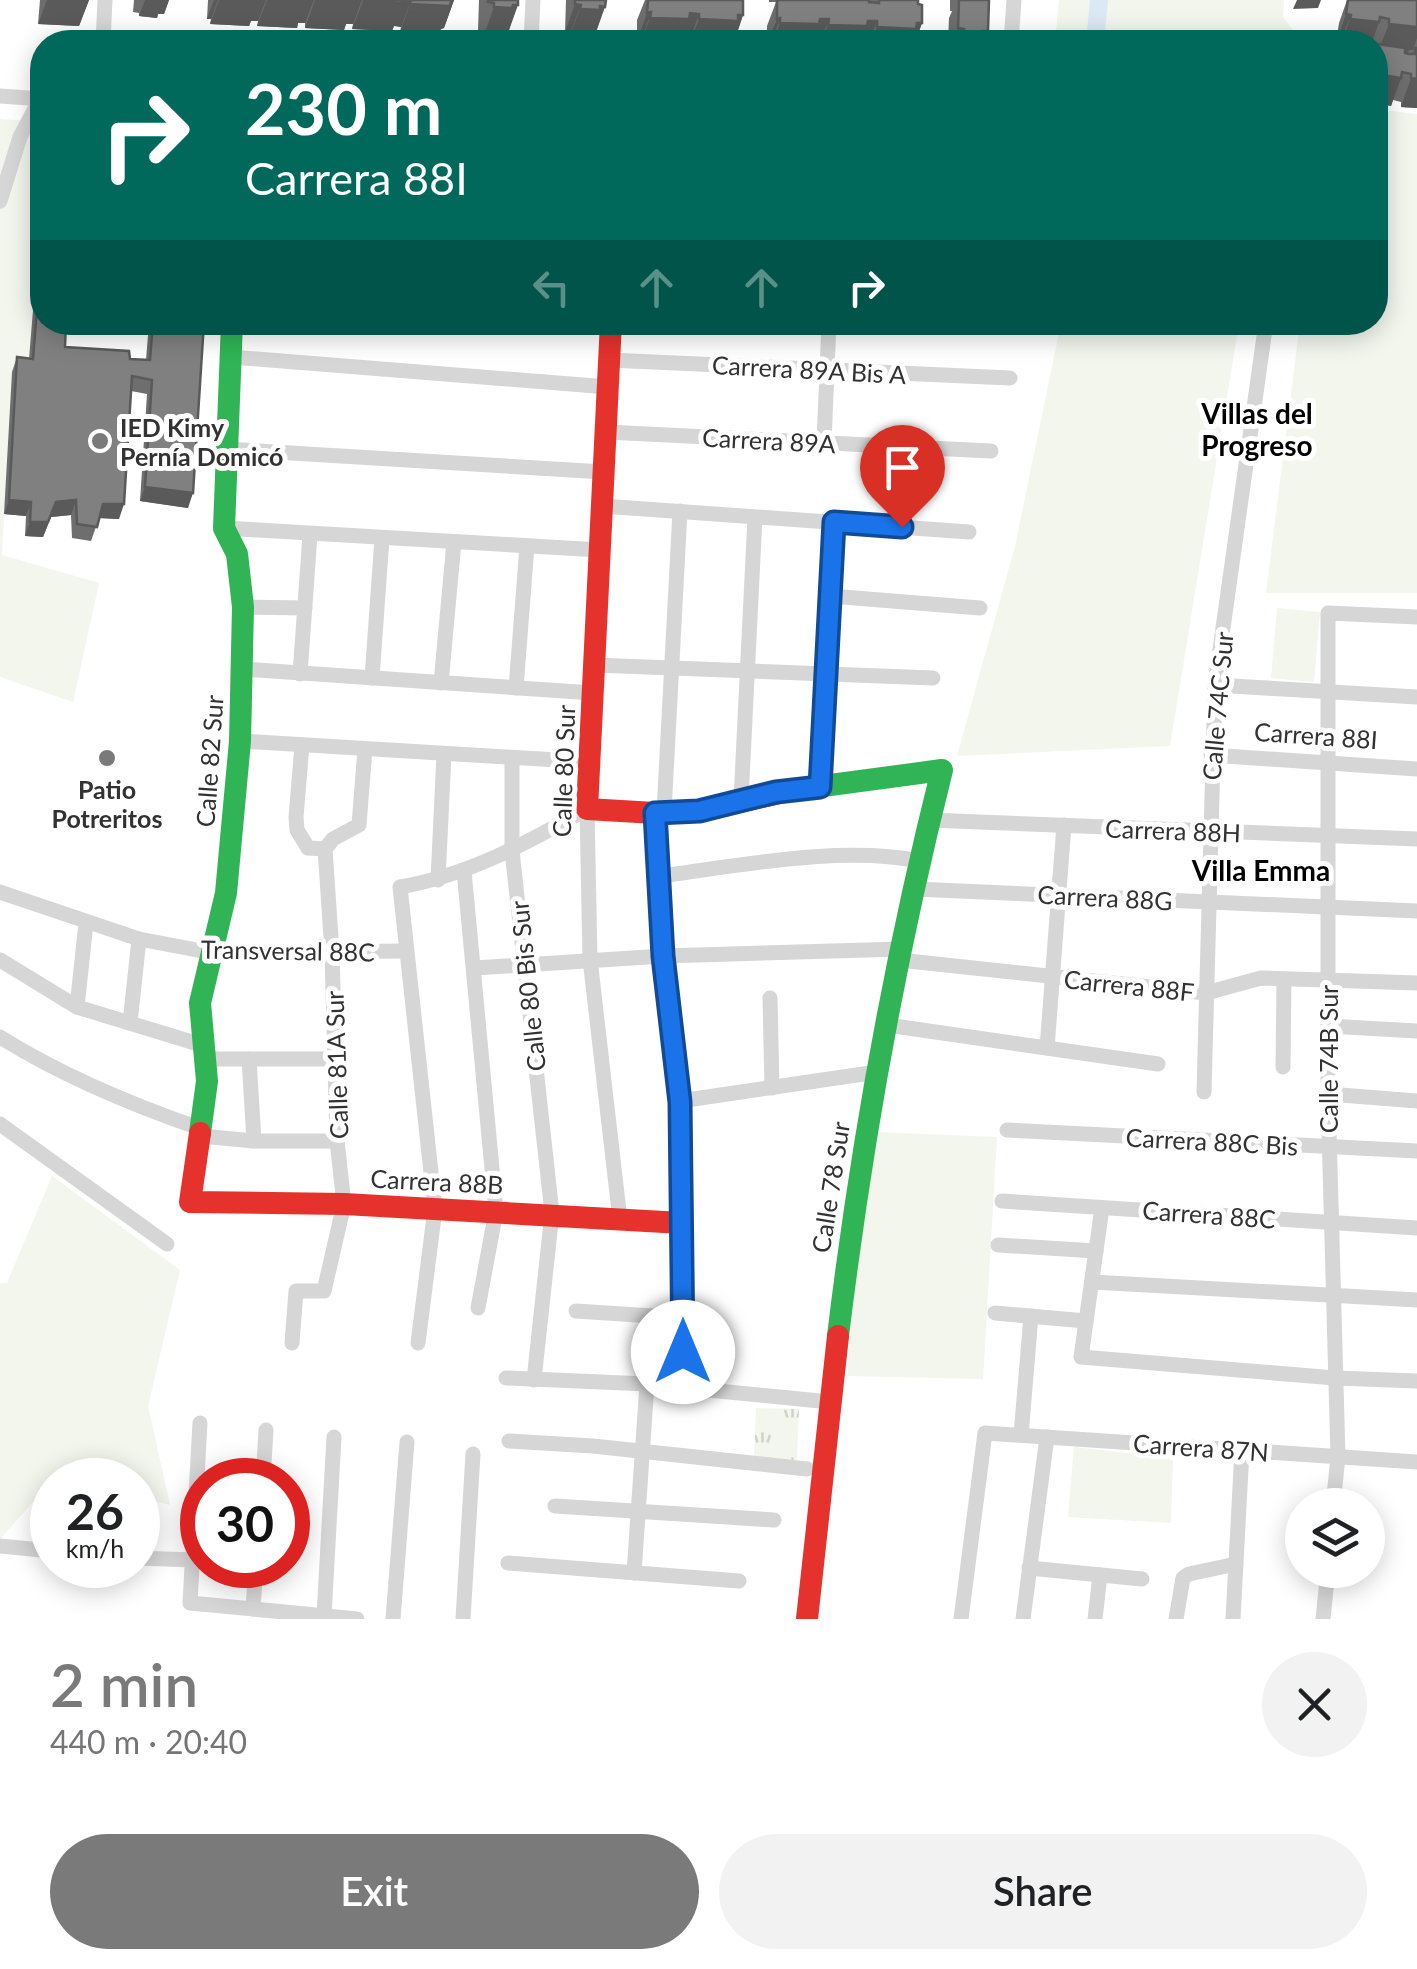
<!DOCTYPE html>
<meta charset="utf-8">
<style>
:root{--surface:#fff;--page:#f2f2f2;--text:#202124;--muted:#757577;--accent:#7a7a7a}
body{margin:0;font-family:Lato,sans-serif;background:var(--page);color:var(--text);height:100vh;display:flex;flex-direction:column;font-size:38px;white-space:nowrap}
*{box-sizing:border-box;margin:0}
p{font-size:32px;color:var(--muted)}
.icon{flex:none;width:55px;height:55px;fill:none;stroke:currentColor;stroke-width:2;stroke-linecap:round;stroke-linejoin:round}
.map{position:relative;height:1619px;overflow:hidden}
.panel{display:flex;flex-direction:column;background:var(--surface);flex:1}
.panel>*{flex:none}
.top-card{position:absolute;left:30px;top:30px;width:1358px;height:305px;border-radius:40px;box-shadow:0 5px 25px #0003;background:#00695c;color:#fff;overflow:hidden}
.fabs{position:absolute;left:1285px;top:1488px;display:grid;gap:20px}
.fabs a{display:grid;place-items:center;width:100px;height:100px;border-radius:50%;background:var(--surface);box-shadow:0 5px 25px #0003;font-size:50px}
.speed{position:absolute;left:30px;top:1458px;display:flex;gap:20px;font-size:50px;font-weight:700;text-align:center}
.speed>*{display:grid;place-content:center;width:130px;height:130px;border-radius:50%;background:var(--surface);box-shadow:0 5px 25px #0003;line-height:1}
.speed small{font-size:25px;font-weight:400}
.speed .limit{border:15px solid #d22;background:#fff;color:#111}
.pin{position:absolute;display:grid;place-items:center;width:85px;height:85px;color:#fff;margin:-102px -42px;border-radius:50% 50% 50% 0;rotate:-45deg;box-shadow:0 0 10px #0007}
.pin .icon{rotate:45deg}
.me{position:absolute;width:110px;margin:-55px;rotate:0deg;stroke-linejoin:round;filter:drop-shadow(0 0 8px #0008)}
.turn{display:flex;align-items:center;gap:35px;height:210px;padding:0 50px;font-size:45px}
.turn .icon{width:130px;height:130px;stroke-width:2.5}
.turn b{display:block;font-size:70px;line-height:85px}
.lanes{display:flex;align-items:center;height:95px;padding:0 50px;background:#0003;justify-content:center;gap:50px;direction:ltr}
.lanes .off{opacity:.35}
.round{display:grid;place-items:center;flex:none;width:105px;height:105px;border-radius:52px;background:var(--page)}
.headline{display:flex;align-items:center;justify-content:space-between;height:170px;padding:0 50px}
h1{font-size:60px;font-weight:600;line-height:75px;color:var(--accent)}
.primary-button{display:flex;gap:20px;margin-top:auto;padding:20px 50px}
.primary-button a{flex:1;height:115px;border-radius:60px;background:var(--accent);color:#fff;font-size:40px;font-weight:600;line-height:115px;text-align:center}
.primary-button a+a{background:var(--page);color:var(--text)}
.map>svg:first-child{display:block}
.green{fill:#f2f6ed}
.park{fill:url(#park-tufts)}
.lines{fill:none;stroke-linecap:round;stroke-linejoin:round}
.canal{stroke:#dbe9f4;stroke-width:18}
.street{stroke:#d6d6d6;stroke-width:15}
.fast{stroke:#30b455;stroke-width:22}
.jam{stroke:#e5322d;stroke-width:22}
.wall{fill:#6e6e6e}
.shaded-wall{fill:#5a5a5a}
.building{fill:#808080;stroke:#5a5a5a;stroke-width:2.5}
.route-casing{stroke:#114b97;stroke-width:25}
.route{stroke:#1a73e8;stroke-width:18}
.poi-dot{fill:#7a7a7a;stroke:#fff;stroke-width:4}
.labels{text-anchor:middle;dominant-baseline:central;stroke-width:10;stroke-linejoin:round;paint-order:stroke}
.street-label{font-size:25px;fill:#323232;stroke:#fff}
.poi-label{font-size:25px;font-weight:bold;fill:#323232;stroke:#fff;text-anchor:start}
.neighbourhood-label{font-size:28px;font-weight:bold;fill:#000;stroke:#fff}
</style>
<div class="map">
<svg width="1417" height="1619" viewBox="0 0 1417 1619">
<defs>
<pattern id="park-tufts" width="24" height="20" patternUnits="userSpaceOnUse" patternTransform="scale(2.5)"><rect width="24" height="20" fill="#f2f6ed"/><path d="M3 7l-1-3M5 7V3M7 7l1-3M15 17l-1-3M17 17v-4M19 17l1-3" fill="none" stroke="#d0d3cc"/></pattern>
</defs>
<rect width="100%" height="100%" fill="#fff"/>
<g class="green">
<path d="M1059 0H1284L1283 17 1302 42H1055Z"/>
<path d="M1375 109 1417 114V593H1266L1300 323 1375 322Z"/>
<path d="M0 119 42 122V194L28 374 12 373 2 555 99 583 73 702 0 677Z"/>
<path d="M1061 323H1239L1170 746 957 756 1015 546Z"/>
<path d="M1277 608 1320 612 1314 682 1271 678Z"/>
<path d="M877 1132 997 1137 983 1379 847 1376 858 1249Z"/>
<path d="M52 1176 180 1270 148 1406 170 1505 138 1497V1480H75L57 1475 0 1539V1283H7Z"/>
<path d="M1074 1447 1173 1458 1171 1523 1068 1517Z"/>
</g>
<path class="park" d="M756 1408 799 1409 797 1460 754 1458Z"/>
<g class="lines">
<path class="canal" d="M1095 42 1099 0"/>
<g class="street">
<path d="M103 42 105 0"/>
<path d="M531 42 533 0"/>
<path d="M1011 42 1014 0"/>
<path d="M0 96 42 99"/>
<path d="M0 201 20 137 40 99"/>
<path d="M231 357 608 387"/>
<path d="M609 360 1010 378"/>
<path d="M606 432 991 451"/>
<path d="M824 443 829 322"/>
<path d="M227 449 604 472"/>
<path d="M602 506 969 532"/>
<path d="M224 528 600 550"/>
<path d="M830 596 980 608"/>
<path d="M243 607 305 608"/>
<path d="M594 665 933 678"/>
<path d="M243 669 593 693"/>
<path d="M300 674 310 535"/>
<path d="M372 678 382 538"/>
<path d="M441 683 454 542"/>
<path d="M1215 685 1417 697"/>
<path d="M516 688 527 546"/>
<path d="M240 741 590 762"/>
<path d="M302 745 296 817 297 830 308 848 325 849"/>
<path d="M1211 755 1417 769"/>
<path d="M512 758V851L552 1213 534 1380"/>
<path d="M820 787 834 522"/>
<path d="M741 800 755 517"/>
<path d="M664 812 680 511"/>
<path d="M655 813 663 956 680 1101 683 1387"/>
<path d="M928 820 1417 839"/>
<path d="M464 871 496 1211 478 1308"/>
<path d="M660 876C738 866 842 845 919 861"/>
<path d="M438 880 444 754"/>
<path d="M914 889 1417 911"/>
<path d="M0 892 139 939 213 953 406 951"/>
<path d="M0 960 77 1007 205 1046"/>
<path d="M899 960 1206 993 1261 978 1417 983"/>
<path d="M475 968 663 956 902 949"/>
<path d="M770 998 772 1088"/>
<path d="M77 1007 86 923"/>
<path d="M130 1023 139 939"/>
<path d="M887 1025 1158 1064"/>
<path d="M1328 1026 1417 1031"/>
<path d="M0 1037C64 1077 132 1105 202 1129"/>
<path d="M1047 1048 1064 825"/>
<path d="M206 1059H336"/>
<path d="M249 1059 254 1141"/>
<path d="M1283 1067 1284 979"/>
<path d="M1204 1092 1215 685 1266 322"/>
<path d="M1328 1094 1417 1101"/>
<path d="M680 1101 877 1072"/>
<path d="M0 1124 167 1244"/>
<path d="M1007 1130 1417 1151"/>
<path d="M201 1136 254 1141H337"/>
<path d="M1002 1201 1417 1228"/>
<path d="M1102 1208 1081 1357 1335 1378 1417 1381"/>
<path d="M998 1245 1096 1251"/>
<path d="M1092 1282 1417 1300"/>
<path d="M576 1311 683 1318"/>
<path d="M995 1313 1086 1321"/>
<path d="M292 1343 296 1291H324L344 1204 337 1141 332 952 325 849 333 839 359 825 365 749"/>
<path d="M418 1343 435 1209 400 887C469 875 527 843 587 809L590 959 620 1220"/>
<path d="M506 1378 647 1384 830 1402"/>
<path d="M200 1423 190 1603 357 1619"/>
<path d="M1021 1435 1031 1316"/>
<path d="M509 1441 593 1446 807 1469"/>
<path d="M263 1480 266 1430"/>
<path d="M1333 1505 1338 1457 1328 1094V613L1417 617"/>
<path d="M555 1506 774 1520"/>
<path d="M0 1546 51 1551"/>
<path d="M44 1550 50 1490"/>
<path d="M138 1558 193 1560"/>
<path d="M508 1563 739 1581"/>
<path d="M1029 1568 1142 1579"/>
<path d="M634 1573 647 1384"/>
<path d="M253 1609 256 1565"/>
<path d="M324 1616 334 1437"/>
<path d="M393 1619 407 1442"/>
<path d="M463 1619 473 1454"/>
<path d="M961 1619 985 1433 1417 1462"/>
<path d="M1023 1619 1047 1437"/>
<path d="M1095 1619 1100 1575"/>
<path d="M1176 1619 1183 1578 1189 1574 1236 1564"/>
<path d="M1233 1619 1242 1450"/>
<path d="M1323 1619 1328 1570"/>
</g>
<g class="fast">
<path d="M793 790 942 770C895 957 861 1145 838 1336"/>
<path d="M200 1133 207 1081 200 1003 226 893 240 741 243 607 237 554 224 528 232 322"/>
</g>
<g class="jam">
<path d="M611 322 587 809 655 813 699 811 793 790"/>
<path d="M200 1133 190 1202 344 1204 682 1223"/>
<path d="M807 1619 838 1336"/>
</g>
</g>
<g class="wall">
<path d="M40 0H89L79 26 38 24Z"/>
<path d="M134 0H169L164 14H158L157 18 139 16V13L133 12Z"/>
<path d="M208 0H454L444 28 441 29 439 34 400 32 401 27 396 26H394L392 31 352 29 353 24H346L344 30 305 28V23H298L297 28 257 26 258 21H251L249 26 210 24 211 19H207Z"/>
<path d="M479 0H518L508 33H503L502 36 484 35 483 31 478 30Z"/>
<path d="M566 0H606L595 35H591L590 38 569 37 570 33 565 32Z"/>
<path d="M645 0H743V15L734 42H640L641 41H637V20Z"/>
<path d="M769 0H918L922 23 915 42H767V26L776 2H769Z"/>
<path d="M950 0H989L988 31 984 42H948L949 18 952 11H950Z"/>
<path d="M1347 0H1417V108L1401 107V102L1393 100 1391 106 1375 49V42H1336L1339 23Z"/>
<path d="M42 227V322L65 347 130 359 146 360 149 322H204L188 508 140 501 147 394 131 391 119 519 99 518 91 541 72 538 71 515 51 517 43 537 25 536 26 516 4 514 12 372 17 357 29 359 39 236Z"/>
</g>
<g class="shaded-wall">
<path d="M47 0H89L79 26 38 24Z"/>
<path d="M145 0H169L164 14H158L157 18 139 16Z"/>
<path d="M214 0H218L211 19H207Z"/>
<path d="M219 0H266L258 21H251L249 26 210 24Z"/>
<path d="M267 0H314L305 23H298L297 28 257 26Z"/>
<path d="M315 0H362L353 24H346L344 30 305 28Z"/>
<path d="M411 0 401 27 394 26 392 31 352 29 363 1Z"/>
<path d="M454 0 444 28 441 29 439 34 400 32 410 4Z"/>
<path d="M1297 0H1321L1318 8 1293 9Z"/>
<path d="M575 4 581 5 570 33 565 32Z"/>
<path d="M513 5H518L508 33H503L502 36 484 35 494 7Z"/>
<path d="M600 6 605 7 595 35H591L590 38 569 37 580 9Z"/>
<path d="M651 12 641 41H637L647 13Z"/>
<path d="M690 13 699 14 689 42H641L650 18Z"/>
<path d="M1346 14 1351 15 1340 42H1336Z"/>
<path d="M743 15 734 42H690L699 19Z"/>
<path d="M780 18 772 42H768L777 19Z"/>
<path d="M829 19 820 42H773L780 23Z"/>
<path d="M1350 19 1379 22 1372 42H1342Z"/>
<path d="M868 21H877L869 42H822L828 25Z"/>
<path d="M922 23 915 42H872L877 27Z"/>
<path d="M1389 24 1417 25V38L1413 50H1409L1407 55 1378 52Z"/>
<path d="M958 28 964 29 959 42H953Z"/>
<path d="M983 31H988L984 42H959L962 33Z"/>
<path d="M1375 74 1401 78 1391 106 1375 104Z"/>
<path d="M1411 78 1417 79V108L1401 107Z"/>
<path d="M145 487 193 493 188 508 140 501Z"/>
<path d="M9 500 31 502 26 516 4 514Z"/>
<path d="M76 500 71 515 51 517 43 537 25 536 30 522 56 502Z"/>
<path d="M103 504H124L119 519 98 518Z"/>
</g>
<g class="building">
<path d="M320 0H354V2Z"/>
<path d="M363 0H402V3Z"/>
<path d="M411 0H454H451L450 6 410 4Z"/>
<path d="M488 0H518V5H513L512 8 494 7V3L488 2Z"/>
<path d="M575 0H606L605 7 600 6V10L580 9 581 5 575 4Z"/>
<path d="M648 0H743V15H738V21L699 19V14L690 13 689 19 650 18 651 12 647 13Z"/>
<path d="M777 0H869V2L879 3V0H918V4L922 5V23H917L916 29 877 27V21H868L867 26 828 25 829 19H820L819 24 780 23V18L777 19Z"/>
<path d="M959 0H989L988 31H983V34L962 33 964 29 958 28Z"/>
<path d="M1348 0H1417V27L1389 24V19L1380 17 1379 22 1350 19 1351 15 1346 14Z"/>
<path d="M1377 44 1405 48V53L1409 54H1415V48H1417V79L1411 78V74L1402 72 1401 78 1375 74V50H1376Z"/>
<path d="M42 246V322H66L65 347 129 351 130 359 150 360 153 322H204L193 493 145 487 152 380 132 376 124 504H103L97 527 77 524 76 500 56 502 48 522H30L31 502 9 500 17 357 33 359Z"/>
</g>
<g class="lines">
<g class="route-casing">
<path id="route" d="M683 1352 680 1102 663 956 655 813 699 811 776 792 820 787 834 522 902 527"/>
</g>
<use href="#route" class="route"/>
</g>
<g class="poi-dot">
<circle cx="100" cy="441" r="10"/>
<circle cx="107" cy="758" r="10"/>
</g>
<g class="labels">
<g class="street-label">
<text transform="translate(809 369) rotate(3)">Carrera 89A Bis A</text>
<text transform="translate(769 440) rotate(3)">Carrera 89A</text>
<text transform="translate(1217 706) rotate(-85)">Calle 74C Sur</text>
<text transform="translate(1316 735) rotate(4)">Carrera 88I</text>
<text transform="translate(209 761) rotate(-86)">Calle 82 Sur</text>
<text transform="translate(563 771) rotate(-88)">Calle 80 Sur</text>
<text transform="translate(1173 830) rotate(2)">Carrera 88H</text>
<text transform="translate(1105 897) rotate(3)">Carrera 88G</text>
<text transform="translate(288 950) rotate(1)">Transversal 88C</text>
<text transform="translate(1129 985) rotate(6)">Carrera 88F</text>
<text transform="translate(527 986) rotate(-96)">Calle 80 Bis Sur</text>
<text transform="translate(1328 1059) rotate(-90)">Calle 74B Sur</text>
<text transform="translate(336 1065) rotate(-92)">Calle 81A Sur</text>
<text transform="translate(1212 1141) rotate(3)">Carrera 88C Bis</text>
<text transform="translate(437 1181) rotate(3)">Carrera 88B</text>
<text transform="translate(830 1187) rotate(-81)">Calle 78 Sur</text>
<text transform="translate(1209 1214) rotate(4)">Carrera 88C</text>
<text transform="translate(1201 1447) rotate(4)">Carrera 87N</text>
</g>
<g class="poi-label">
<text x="120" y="427">IED Kimy<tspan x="120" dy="29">Pernía Domicó</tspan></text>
<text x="107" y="789" text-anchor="middle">Patio<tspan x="107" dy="29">Potreritos</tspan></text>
</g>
<g class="neighbourhood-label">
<text x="1257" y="413">Villas del<tspan x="1257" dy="32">Progreso</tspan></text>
<text x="1261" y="870">Villa Emma</text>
</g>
</g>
</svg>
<div class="fabs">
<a><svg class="icon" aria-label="layers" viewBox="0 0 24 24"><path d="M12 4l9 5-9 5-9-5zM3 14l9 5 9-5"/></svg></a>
</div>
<div class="speed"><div>26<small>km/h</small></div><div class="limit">30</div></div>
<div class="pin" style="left:902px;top:527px;background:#d93025"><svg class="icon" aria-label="arrive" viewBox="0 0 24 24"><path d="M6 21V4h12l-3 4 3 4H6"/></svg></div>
<svg class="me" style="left:683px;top:1352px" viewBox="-20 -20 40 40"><circle r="19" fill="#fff"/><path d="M0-13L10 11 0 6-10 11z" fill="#1a73e8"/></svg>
<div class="top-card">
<div class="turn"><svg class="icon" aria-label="right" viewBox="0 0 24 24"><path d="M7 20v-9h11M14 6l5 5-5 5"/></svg><div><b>230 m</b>Carrera 88I</div></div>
<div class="lanes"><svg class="icon off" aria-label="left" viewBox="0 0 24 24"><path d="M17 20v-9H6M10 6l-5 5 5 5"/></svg><svg class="icon off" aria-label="ahead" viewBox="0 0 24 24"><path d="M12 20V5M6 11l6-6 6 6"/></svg><svg class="icon off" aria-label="ahead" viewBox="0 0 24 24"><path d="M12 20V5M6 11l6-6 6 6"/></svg><svg class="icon" aria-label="right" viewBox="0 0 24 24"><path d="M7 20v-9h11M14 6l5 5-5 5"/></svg></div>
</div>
</div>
<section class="panel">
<div class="headline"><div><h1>2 min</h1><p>440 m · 20:40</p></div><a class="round"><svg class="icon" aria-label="close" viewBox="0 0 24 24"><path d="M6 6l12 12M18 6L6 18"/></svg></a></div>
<div class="primary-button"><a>Exit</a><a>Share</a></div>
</section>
